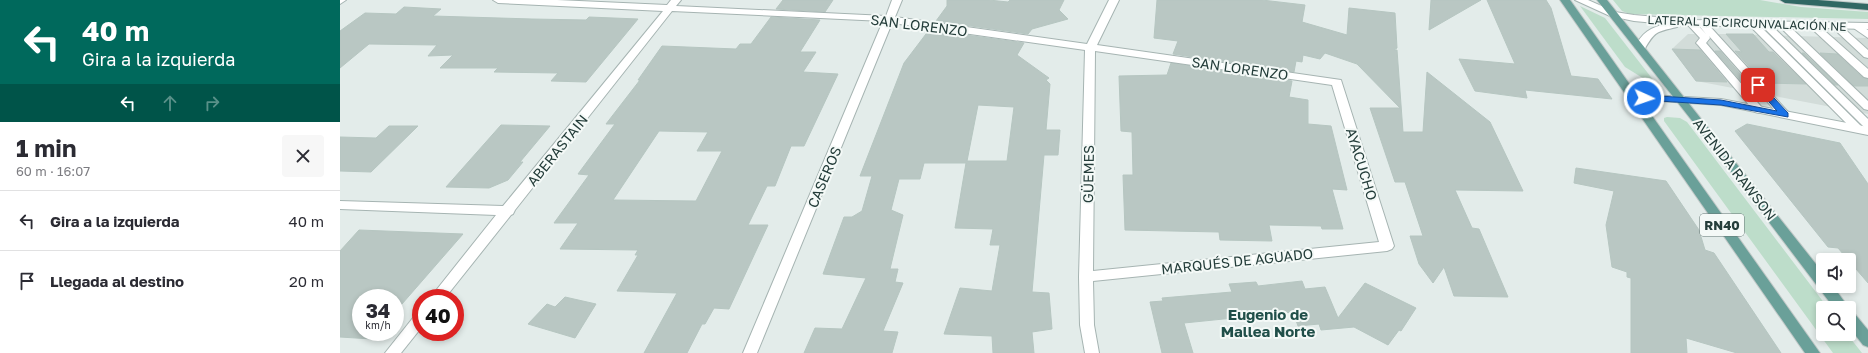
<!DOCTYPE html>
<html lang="es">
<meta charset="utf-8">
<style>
:root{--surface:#fff;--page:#f7f7f7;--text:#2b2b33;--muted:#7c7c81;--line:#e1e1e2}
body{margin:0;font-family:"Golos Text",sans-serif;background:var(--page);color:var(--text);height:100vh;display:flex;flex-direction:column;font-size:15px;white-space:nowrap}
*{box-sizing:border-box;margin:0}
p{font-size:13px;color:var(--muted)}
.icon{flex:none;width:22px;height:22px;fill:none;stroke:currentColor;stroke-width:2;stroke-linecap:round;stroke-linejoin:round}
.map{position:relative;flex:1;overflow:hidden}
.side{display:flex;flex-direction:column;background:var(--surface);width:340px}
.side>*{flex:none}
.guide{background:#00695c;color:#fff;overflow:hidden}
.fabs{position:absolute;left:1476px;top:253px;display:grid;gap:8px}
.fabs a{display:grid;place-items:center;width:40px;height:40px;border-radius:4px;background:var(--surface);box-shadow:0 2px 6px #0003;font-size:20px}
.speed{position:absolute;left:12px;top:289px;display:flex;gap:8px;font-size:20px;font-weight:700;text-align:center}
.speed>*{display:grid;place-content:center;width:52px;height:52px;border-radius:50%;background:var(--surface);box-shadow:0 2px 6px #0003;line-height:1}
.speed small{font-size:10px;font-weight:400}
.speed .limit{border:6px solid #d22;background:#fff;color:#111}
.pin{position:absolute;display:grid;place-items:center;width:34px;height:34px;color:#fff;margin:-17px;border-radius:8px;box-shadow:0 2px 6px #0006}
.me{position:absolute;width:44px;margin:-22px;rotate:93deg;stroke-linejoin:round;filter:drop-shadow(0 0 3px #0008)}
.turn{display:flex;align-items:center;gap:14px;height:84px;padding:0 16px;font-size:18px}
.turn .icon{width:52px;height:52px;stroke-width:2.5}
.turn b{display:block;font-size:28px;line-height:34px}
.lanes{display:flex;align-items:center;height:38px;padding:0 16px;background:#0003;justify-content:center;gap:20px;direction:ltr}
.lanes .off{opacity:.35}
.round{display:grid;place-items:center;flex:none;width:42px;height:42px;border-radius:4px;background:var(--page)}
.overview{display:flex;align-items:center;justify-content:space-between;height:68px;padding:0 16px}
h1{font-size:24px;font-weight:700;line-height:30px}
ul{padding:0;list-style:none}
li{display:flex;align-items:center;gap:12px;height:60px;padding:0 16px;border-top:1px solid var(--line)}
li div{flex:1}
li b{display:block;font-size:15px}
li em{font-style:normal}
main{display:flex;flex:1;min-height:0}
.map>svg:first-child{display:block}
.built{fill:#d2dcd9}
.green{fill:#bdddca}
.building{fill:#b9c7c3;stroke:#b6c6c1;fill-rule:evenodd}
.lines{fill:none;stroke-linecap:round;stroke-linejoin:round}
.service-casing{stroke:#a6b4b2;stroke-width:2}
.minor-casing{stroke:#a6b4b2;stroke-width:2}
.tertiary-casing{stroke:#a6b4b2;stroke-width:2}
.primary-casing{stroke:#c2c9c8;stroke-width:2}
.motorway-casing{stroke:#c2c9c8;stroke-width:2}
.service{fill:#fff;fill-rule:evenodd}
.minor{fill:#fff;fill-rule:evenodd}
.tertiary{fill:#fff;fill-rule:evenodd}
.primary{fill:#6aa099;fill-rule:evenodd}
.motorway{fill:#316864;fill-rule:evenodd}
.route{fill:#1a73e8;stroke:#114b97}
.labels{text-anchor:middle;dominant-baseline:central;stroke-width:4;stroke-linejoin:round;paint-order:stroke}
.far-street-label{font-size:12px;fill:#243d3a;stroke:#f4f9f7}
.shield{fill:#f4f9f7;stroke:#627573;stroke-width:1}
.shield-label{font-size:13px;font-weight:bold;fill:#243d3a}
.street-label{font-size:14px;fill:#243d3a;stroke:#f4f9f7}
.neighbourhood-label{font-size:15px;font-weight:bold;fill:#204f49;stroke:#f4f9f7}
</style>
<main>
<section class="side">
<div class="guide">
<div class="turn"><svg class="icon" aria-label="left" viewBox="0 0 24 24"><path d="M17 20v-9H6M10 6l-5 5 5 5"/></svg><div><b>40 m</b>Gira a la izquierda</div></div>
<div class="lanes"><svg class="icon" aria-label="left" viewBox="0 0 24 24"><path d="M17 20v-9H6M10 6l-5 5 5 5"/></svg><svg class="icon off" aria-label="ahead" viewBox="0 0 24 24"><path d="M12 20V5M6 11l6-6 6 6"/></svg><svg class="icon off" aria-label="right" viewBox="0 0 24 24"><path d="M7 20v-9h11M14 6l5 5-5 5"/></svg></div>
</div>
<div class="overview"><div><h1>1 min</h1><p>60 m · 16:07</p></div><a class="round"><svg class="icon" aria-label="close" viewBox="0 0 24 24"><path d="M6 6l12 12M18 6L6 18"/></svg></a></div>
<ul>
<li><svg class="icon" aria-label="left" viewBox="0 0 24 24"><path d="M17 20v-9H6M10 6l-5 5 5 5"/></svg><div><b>Gira a la izquierda</b></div><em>40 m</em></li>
<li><svg class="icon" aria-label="arrive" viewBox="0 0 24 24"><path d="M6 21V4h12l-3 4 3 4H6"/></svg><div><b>Llegada al destino</b></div><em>20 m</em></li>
</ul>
</section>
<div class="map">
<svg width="1528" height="353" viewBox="0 0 1528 353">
<rect width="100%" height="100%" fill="#e3ecea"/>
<path class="built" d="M1348 34H1386L1528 38V114L1356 81 1332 49Z"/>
<g class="green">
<path d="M1273 0H1420L1461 7 1528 12V19L1290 14 1282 11Z"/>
<path d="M1240 6 1265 18 1314 81 1306 80 1285 67Z"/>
<path d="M1327 117 1340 118 1347 122 1488 308H1483V334H1507L1522 353H1493L1324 121V118Z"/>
</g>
<g class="building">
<path d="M443 0H493L485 12 436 9Z"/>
<path d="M607 0H649L668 2 670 0H724L719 10 728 19 692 29 688 34 596 21 607 6Z"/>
<path d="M817 0H922L965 5 962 22 1007 35 1009 8 1055 13 1057 48 1054 50H1057L1063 132H1083L1087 72 1150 122 1183 191 1115 190 1132 228 1139 229 1168 297 1114 296 1104 267 1093 283 1079 264 1070 236H1083L1065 182H1055L1030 108H1060L1017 64 985 53 980 59 963 55 962 62 956 61 954 72 833 54 838 41 814 38Z"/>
<path d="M1091 0H1141L1089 30Z"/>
<path d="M1147 0H1206L1211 8 1231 76 1258 79 1272 99 1185 90 1187 98 1135 91 1119 59 1175 64Z"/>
<path d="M64 7 101 9 93 16 192 19 246 20 249 17 298 19 246 82 211 81 218 73 154 72 158 68H100L113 55 88 56 97 45 29 44 0 68V31L25 13 56 14Z"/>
<path d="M431 17 480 20 460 52H476L463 72 498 74 464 146H451L435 186H427L408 225H428L389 309 374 308 365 324H362L347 353H304L337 293 277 291 298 255H295L298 250 220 249 238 223H214L249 175 238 174 275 124H266L300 80H298L322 46 396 49 400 44H411ZM319 131 368 132 357 151H382L356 201 273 200Z"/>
<path d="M589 30 684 43 677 55 709 78 706 80 710 84 706 130H720L718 155H704L692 292 709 293 712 329 692 332 694 353H653L652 336 604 334 620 288 652 291 660 245H650L653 229 615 228 626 163H584L580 179H559L551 210 563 215 550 269H558L555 282 563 283 543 331 558 332 552 353H464L475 328 502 329 526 278 483 274 504 217H512L522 211 532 176H520L564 63ZM638 105 674 107 667 161H627Z"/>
<path d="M1386 34H1413L1429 52H1433L1466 84 1424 83 1395 51 1402 52Z"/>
<path d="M1332 49 1360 50 1387 82 1356 81Z"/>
<path d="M1375 51H1380L1408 83 1402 82Z"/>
<path d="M1462 53H1464L1498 85H1495Z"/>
<path d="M1480 53 1497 54 1523 78 1528 79V86H1514Z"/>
<path d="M831 63 952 81 949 97 968 100V124L991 126 1007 190 992 189 1003 229H982L981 226 929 225 932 241 880 240 879 232 785 230 783 175H793L792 132 781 131 779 76 827 75Z"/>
<path d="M1407 124 1500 143 1528 184V283L1498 248 1488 247 1395 131Z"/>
<path d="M161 125 210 126 180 162H183L168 180 149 188 106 187Z"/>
<path d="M49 126H78L31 172 0 171V137L36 138Z"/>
<path d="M1236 168 1326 181 1359 230 1365 250 1374 253 1441 353H1397L1346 338 1347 353H1291V278L1287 277V272L1272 267 1266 225 1274 191 1234 183Z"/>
<path d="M19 230 123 234 55 312V298H21V332H38L32 339 0 337V251Z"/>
<path d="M962 281 965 289 985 287 998 318 1025 283 1076 308 1061 331 1059 330 1048 345 1014 327 981 330 979 324 958 326 953 312 844 323 853 353H822L810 302 823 301 822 298 892 292 889 284 916 282 918 286Z"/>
<path d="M225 297 256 304 235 338 188 324 207 304 215 307Z"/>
</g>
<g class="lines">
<g class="service-casing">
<g id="service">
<path d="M1351 20 1354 21 1366 34 1357 23 1362 20 1365 21 1449 113 1451 115 1449 117H1441L1369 36 1370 38 1366 43 1424 110 1419 113 1415 112 1358 45 1356 43 1360 38 1346 23Z"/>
<path d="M1414 22 1417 23 1522 127 1524 129 1522 131H1514L1411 27 1409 25Z"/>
<path d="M1426 22 1429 23 1528 119V128L1524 127 1423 27 1421 25Z"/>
<path d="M1443 22 1446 23 1528 101V110L1524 109 1440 27 1438 25Z"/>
<path d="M1474 23 1477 24 1528 69V78L1524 77 1471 28 1469 26 1471 24Z"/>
<path d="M1496 23 1499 24 1528 50V58L1524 57 1493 28 1491 26 1493 24Z"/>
<path d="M1518 24 1528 30V38L1515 29 1513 27 1515 25Z"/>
</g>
</g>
<g class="minor-casing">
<g id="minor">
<path d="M0 0H6L0 4Z"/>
<path d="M153 0H217L327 5 331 0H341L336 6 546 16 552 0H562L555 17 747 44 769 0H779L757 45 1001 80 1054 246 1052 249 1047 251 753 281 754 325 759 353H745L740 325 739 277 745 50 552 23 417 353H403L543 21 332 11 175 210 173 214 171 215 105 298H90L156 215 0 209V201L163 206 323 11 158 3ZM755 51 992 85 1039 242 753 271Z"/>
<path d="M81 312V328L61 353H45L76 314Z"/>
</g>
</g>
<g class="tertiary-casing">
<g id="tertiary">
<path d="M1235 0H1248L1275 12 1294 15 1351 20 1528 23V29L1339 25 1337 27C1316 32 1315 31 1304 50L1300 51 1295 48C1301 33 1311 27 1326 24L1294 21 1270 16Z"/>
<path d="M1292 94 1381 99 1528 127V135L1381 105 1288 99 1287 97 1288 95Z"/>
</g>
</g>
<g class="primary-casing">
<g id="primary">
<path d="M1220 0H1230L1480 353H1465Z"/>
<path d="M1257 0H1267L1483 273V286H1493L1509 308H1494L1357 127Z"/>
<path d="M1509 311 1514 313 1528 330V347L1523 345 1509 327Z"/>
</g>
</g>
<g class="motorway-casing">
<path id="motorway" d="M1440 0H1478L1528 4V10L1445 3Z"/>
</g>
<use href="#service" class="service"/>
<use href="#minor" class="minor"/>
<use href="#tertiary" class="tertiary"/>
<use href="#primary" class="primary"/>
<use href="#motorway" class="motorway"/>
</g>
<path class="route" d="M1418 83 1421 84 1448 113V117L1381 105 1304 100 1300 98 1304 95 1381 100 1437 111 1414 85Z"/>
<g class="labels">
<g class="far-street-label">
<text transform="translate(1407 23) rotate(2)">LATERAL DE CIRCUNVALACIÓN NE</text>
</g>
<rect class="shield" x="1360" y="214" width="44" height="22" rx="3"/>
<g class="shield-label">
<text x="1382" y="225">RN40</text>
</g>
<g class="street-label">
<text transform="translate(579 25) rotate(7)">SAN LORENZO</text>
<text transform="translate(900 68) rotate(8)">SAN LORENZO</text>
<text transform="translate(217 150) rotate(-51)">ABERASTAIN</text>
<text transform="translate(1022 164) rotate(73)">AYACUCHO</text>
<text transform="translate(1395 169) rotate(52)">AVENIDA RAWSON</text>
<text transform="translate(748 174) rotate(-89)">GÜEMES</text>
<text transform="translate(484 177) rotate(-67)">CASEROS</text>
<text transform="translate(897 261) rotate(-6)">MARQUÉS DE AGUADO</text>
</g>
<g class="neighbourhood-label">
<text x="928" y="314">Eugenio de<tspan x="928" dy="17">Mallea Norte</tspan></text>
</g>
</g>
</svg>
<div class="fabs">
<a><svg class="icon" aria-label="sound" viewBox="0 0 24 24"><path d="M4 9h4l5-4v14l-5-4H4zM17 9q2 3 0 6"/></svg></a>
<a><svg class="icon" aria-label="search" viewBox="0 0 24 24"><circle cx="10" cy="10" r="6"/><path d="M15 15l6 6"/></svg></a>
</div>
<div class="speed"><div>34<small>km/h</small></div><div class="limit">40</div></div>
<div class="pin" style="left:1418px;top:85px;background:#d93025"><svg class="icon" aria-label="arrive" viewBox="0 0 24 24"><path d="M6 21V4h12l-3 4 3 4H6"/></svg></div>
<svg class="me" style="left:1304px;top:98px" viewBox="-20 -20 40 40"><circle r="17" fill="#1a73e8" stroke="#fff" stroke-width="3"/><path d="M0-11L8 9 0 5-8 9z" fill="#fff"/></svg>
</div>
</main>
